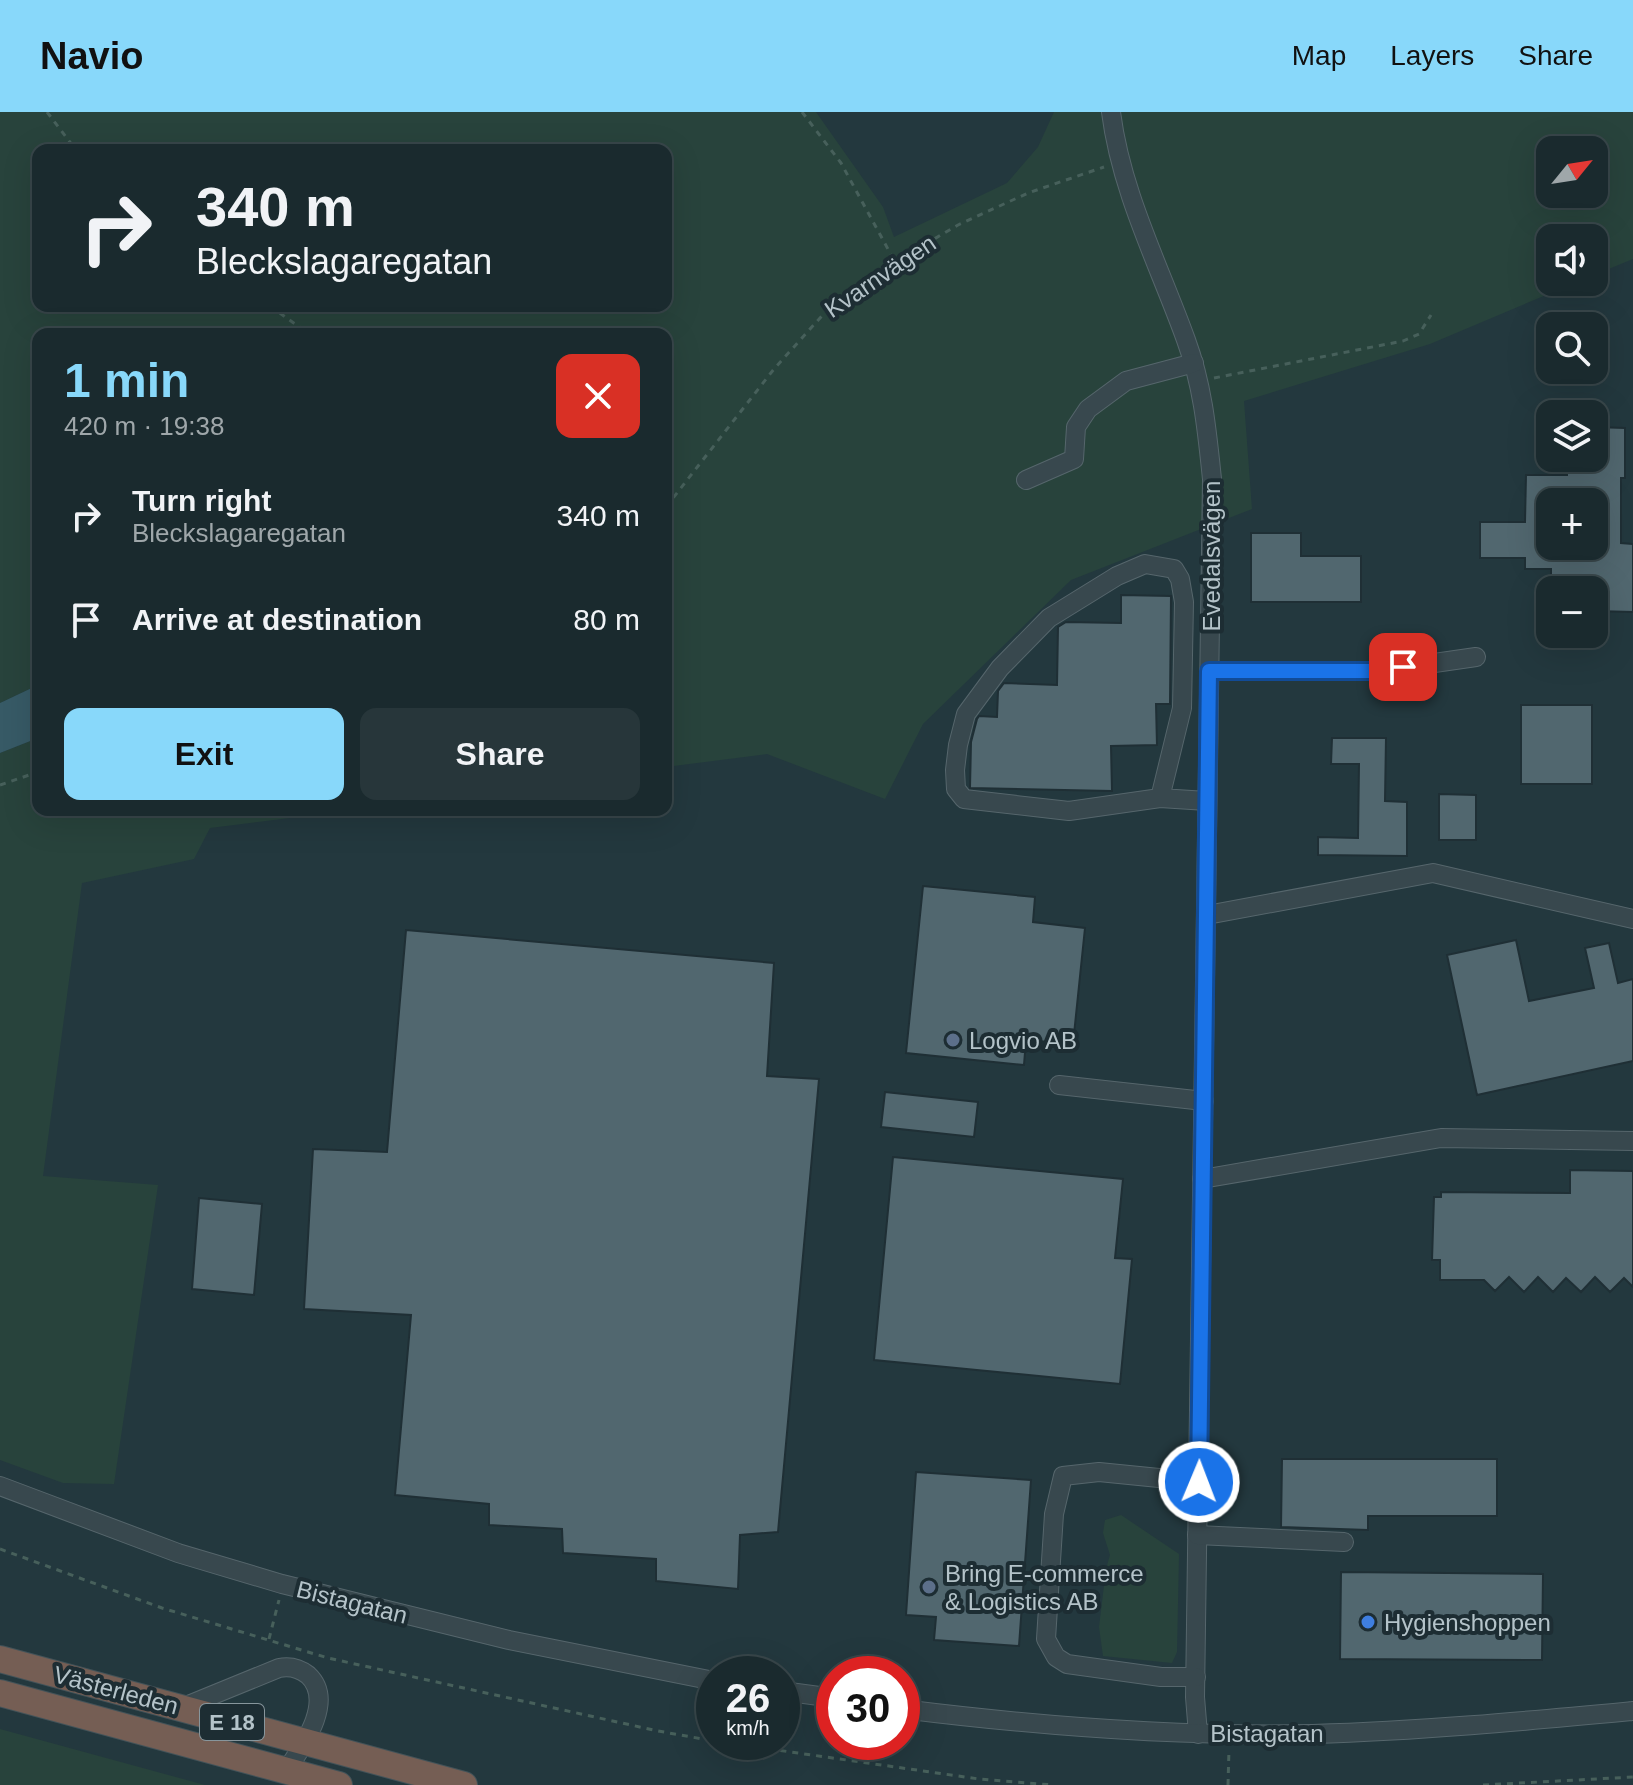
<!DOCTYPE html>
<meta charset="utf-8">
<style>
:root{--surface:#1a2a2e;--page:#27363a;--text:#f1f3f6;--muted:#9fa7aa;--line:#38464a;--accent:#88d8fa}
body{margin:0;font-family:Helvetica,sans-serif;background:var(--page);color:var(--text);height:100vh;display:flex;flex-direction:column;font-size:30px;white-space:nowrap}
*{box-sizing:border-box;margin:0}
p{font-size:26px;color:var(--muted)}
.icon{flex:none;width:44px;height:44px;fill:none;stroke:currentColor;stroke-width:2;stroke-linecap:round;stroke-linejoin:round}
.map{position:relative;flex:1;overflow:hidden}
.side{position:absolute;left:32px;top:216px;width:640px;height:488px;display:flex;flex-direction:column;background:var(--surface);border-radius:16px;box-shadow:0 8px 32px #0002,0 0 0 2px var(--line)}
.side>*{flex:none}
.hud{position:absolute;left:32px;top:32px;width:640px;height:168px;border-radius:16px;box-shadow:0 8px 32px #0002,0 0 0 2px var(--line);background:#1a2a2e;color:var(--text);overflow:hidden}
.needle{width:52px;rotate:60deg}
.fabs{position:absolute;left:1536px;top:24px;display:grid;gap:16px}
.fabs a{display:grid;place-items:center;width:72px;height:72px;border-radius:16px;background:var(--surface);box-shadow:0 8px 32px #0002,0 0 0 2px var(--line);font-size:40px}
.speed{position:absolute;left:696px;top:1544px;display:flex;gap:16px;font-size:40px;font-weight:700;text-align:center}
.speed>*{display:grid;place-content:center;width:104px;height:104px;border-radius:50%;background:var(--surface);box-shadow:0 8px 32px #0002,0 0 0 2px var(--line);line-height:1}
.speed small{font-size:20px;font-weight:400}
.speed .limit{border:12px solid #d22;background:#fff;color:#111}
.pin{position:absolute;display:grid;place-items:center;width:68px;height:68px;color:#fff;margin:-34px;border-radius:16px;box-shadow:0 4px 12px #0006}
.me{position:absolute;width:88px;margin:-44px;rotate:1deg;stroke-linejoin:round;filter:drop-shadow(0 0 6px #0008)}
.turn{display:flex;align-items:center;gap:28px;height:168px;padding:0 32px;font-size:36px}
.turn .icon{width:104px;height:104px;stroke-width:2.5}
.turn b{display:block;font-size:56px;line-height:68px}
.round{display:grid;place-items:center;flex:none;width:84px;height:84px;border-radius:16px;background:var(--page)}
.headline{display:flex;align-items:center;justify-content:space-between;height:136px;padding:0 32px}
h1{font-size:48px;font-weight:700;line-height:60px;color:var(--accent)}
.button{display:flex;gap:16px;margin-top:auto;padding:16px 32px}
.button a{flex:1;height:92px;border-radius:16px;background:var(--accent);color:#111;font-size:32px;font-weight:700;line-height:92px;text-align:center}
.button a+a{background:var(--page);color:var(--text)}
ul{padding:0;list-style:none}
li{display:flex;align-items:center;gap:24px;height:104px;padding:0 32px}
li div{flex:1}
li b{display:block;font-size:30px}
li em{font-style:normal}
header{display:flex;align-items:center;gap:48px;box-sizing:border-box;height:112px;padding:0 40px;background:var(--accent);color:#111}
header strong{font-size:38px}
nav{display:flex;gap:44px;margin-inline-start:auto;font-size:28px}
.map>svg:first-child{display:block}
.green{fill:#28433c;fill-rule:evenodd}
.water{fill:#375a66}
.building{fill:#51676f;stroke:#1f2f35;stroke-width:2;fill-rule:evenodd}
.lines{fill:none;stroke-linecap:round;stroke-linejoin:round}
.minor-casing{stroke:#56666c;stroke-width:20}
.highway-casing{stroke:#435359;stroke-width:28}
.path{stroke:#47605b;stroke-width:3;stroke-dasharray:6 6;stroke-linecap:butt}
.minor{stroke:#38484e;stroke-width:18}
.highway{stroke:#755e54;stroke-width:26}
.route-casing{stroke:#114b97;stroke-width:20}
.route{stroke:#1a73e8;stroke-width:14}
.service-dot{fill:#5c6f8a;stroke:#1d2d33;stroke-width:3}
.shop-dot{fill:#3f7fe0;stroke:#1d2d33;stroke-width:3}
.labels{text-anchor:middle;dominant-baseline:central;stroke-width:8;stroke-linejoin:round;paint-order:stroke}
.shield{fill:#1d2d33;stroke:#87969c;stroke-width:2}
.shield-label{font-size:22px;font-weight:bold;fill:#b4c3c9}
.street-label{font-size:24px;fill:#b4c3c9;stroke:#1d2d33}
.poi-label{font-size:24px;fill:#b4c3c9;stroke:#1d2d33;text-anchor:start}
</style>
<header>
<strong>Navio</strong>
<nav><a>Map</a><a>Layers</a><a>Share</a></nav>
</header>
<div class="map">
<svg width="1633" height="1673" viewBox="0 0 1633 1673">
<rect width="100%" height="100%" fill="#23383e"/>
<g class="green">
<path d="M0 0H816L883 95 894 125 1007 71 1038 35 1054 0H1633V147L1594 163V126H1550V170H1577L1430 232 1244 289 1252 397 1071 468 923 612 885 687 767 642 666 655V222H38V573L0 591ZM38 38H666V194H38ZM1550 38H1594V82H1550Z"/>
<path d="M38 626V698H353L210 716 194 747 82 771 43 1064 158 1073 114 1372 63 1371 0 1348V641Z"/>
<path d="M1121 1403 1179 1442 1177 1540 1172 1551 1103 1544 1099 1515 1106 1457 1110 1443 1103 1421 1105 1408Z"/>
<path d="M0 1617 205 1673H0Z"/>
</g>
<path class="water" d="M38 573V626L0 641V591Z"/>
<g class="building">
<path d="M1595 315 1625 316V366H1621V431L1633 432V500L1594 499V478H1579V470H1551V457H1525V446H1480V410H1525L1526 363H1567V346H1594ZM1550 390H1594V434H1550Z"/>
<path d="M1251 421H1301V444H1361V490H1251Z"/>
<path d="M1121 483 1171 484 1170 592H1156L1157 633 1111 634 1112 679 970 676 971 630 977 607 979 604 997 605 998 579 1004 571 1057 573 1058 515 1066 510 1121 511Z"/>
<rect x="1521" y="593" width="71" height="79"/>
<path d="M1332 626H1386L1385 689 1407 690V744L1318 743V725L1358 726 1359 652H1331Z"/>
<path d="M1439 682 1476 683V728H1439Z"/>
<path d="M923 774 1035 785 1033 810 1085 816 1073 932 1026 928 1024 953 906 941Z"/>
<path d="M406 818 774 851 767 964 819 967 778 1420 740 1423 738 1477 656 1469V1447L563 1441 562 1417 489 1413V1392L395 1383 411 1203 304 1197 313 1037 387 1040Z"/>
<path d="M1516 828 1529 889 1594 876 1585 836 1609 831 1618 871 1633 867V949L1477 983 1447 843Z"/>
<path d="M885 980 978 990 974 1025 881 1015Z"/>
<path d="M893 1045 1123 1067 1115 1146 1132 1147 1120 1272 874 1248Z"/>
<path d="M1570 1058 1633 1059V1175L1624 1166 1610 1180 1595 1165 1581 1180 1566 1166 1553 1180 1538 1165 1524 1180 1509 1165 1495 1179 1484 1168H1440V1148H1432L1434 1085H1441V1080L1570 1081Z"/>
<path d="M199 1086 262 1092 254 1183 192 1177Z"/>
<path d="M1282 1347H1497V1404H1368V1418L1281 1415Z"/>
<path d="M916 1360 1031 1368 1019 1534 934 1528 936 1505 906 1503Z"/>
<path d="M1341 1460 1543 1462 1542 1548 1340 1547Z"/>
</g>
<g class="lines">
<g class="minor-casing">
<g id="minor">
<path d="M1111 0C1121 80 1159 153 1186 228 1203 274 1207 319 1212 367L1195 1585 1198 1622"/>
<path d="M1026 368 1074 347 1076 315 1088 297 1126 269 1194 251"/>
<path d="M1209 559H1379L1476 545"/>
<path d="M1160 686 1182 596 1184 490 1180 467 1174 457 1145 452 1117 464 1049 506 1000 556 966 602 958 633 955 658 956 677 964 687 1069 699 1160 686 1207 689"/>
<path d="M1207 803 1433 761 1633 807"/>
<path d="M1059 973 1204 989"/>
<path d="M1202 1067 1441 1026 1633 1029"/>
<path d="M0 1374 178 1441 282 1472 509 1528 714 1569"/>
<path d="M1197 1423 1344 1430"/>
<path d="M1196 1565H1161L1067 1552 1056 1545 1046 1527 1054 1402 1063 1364 1099 1360 1199 1370"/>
<path d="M782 1579 834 1586"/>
<path d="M181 1596 279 1556C289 1554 299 1556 308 1563 336 1589 302 1635 286 1659"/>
<path d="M902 1597C1038 1614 1175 1625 1313 1622 1420 1619 1526 1609 1633 1599"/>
</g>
</g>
<g class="highway-casing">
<g id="highway">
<path d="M0 1547 464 1673"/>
<path d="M0 1581 339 1673"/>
</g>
</g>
<g class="path">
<path d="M47 0 76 38"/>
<path d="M802 0 841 51 895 150"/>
<path d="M270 194 309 222"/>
<path d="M1214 266 1403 229 1419 222 1431 203"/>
<path d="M666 395 774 257 829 196 895 150 958 113 1028 81 1104 55"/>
<path d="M0 673 38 660"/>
<path d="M0 1437 162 1496 328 1546 658 1619 714 1629"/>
<path d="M269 1527 279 1488"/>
<path d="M721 1630 979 1667 1053 1673"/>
<path d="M1228 1673 1229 1637"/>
<path d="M1483 1673 1633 1665"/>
</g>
<use href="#minor" class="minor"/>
<use href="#highway" class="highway"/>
</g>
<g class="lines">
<g class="route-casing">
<path id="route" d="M1199 1370 1209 559H1379L1403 555"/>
</g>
<use href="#route" class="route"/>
</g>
<g class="service-dot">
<circle cx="953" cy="928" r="8"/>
<circle cx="929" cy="1475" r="8"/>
</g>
<circle class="shop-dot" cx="1368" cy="1510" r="8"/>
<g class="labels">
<rect class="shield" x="200" y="1592" width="64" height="36" rx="6"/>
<g class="shield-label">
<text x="232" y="1610">E 18</text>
</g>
<g class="street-label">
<text transform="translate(880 164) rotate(-34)">Kvarnvägen</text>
<text transform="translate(1211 444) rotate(-90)">Evedalsvägen</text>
<text transform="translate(352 1490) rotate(14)">Bistagatan</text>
<text transform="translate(116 1578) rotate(15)">Västerleden</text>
<text x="1267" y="1621">Bistagatan</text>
</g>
<g class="poi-label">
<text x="969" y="928">Logvio AB</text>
<text x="945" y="1461">Bring E-commerce<tspan x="945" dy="28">&amp; Logistics AB</tspan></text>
<text x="1384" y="1510">Hygienshoppen</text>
</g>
</g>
</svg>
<div class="fabs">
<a><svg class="needle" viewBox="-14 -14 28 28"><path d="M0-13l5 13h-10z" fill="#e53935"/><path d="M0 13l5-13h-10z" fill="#9fa7aa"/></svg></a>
<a><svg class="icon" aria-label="sound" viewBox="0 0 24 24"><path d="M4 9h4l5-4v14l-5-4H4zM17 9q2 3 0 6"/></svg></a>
<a><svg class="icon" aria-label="search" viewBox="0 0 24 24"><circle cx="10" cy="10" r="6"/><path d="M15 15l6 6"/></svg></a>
<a><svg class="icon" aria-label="layers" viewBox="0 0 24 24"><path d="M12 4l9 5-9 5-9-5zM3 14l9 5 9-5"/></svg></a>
<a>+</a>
<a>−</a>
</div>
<div class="speed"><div>26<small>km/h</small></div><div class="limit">30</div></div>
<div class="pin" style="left:1403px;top:555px;background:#d93025"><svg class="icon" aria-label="arrive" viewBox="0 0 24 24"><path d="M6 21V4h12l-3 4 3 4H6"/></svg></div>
<svg class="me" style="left:1199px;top:1370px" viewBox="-20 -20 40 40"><circle r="17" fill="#1a73e8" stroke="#fff" stroke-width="3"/><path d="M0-11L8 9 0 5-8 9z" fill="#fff"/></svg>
<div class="hud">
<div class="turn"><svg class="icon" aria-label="right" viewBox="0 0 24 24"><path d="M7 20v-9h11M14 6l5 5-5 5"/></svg><div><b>340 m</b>Bleckslagaregatan</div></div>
</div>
<section class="side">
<div class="headline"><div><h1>1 min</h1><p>420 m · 19:38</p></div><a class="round" style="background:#d93025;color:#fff"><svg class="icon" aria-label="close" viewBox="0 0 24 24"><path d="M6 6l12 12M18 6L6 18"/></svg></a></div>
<ul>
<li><svg class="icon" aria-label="right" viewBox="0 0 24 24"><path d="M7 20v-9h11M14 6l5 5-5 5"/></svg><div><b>Turn right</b><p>Bleckslagaregatan</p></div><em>340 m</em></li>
<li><svg class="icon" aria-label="arrive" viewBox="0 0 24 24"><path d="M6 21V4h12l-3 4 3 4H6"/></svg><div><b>Arrive at destination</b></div><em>80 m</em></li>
</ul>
<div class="button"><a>Exit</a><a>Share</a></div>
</section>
</div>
